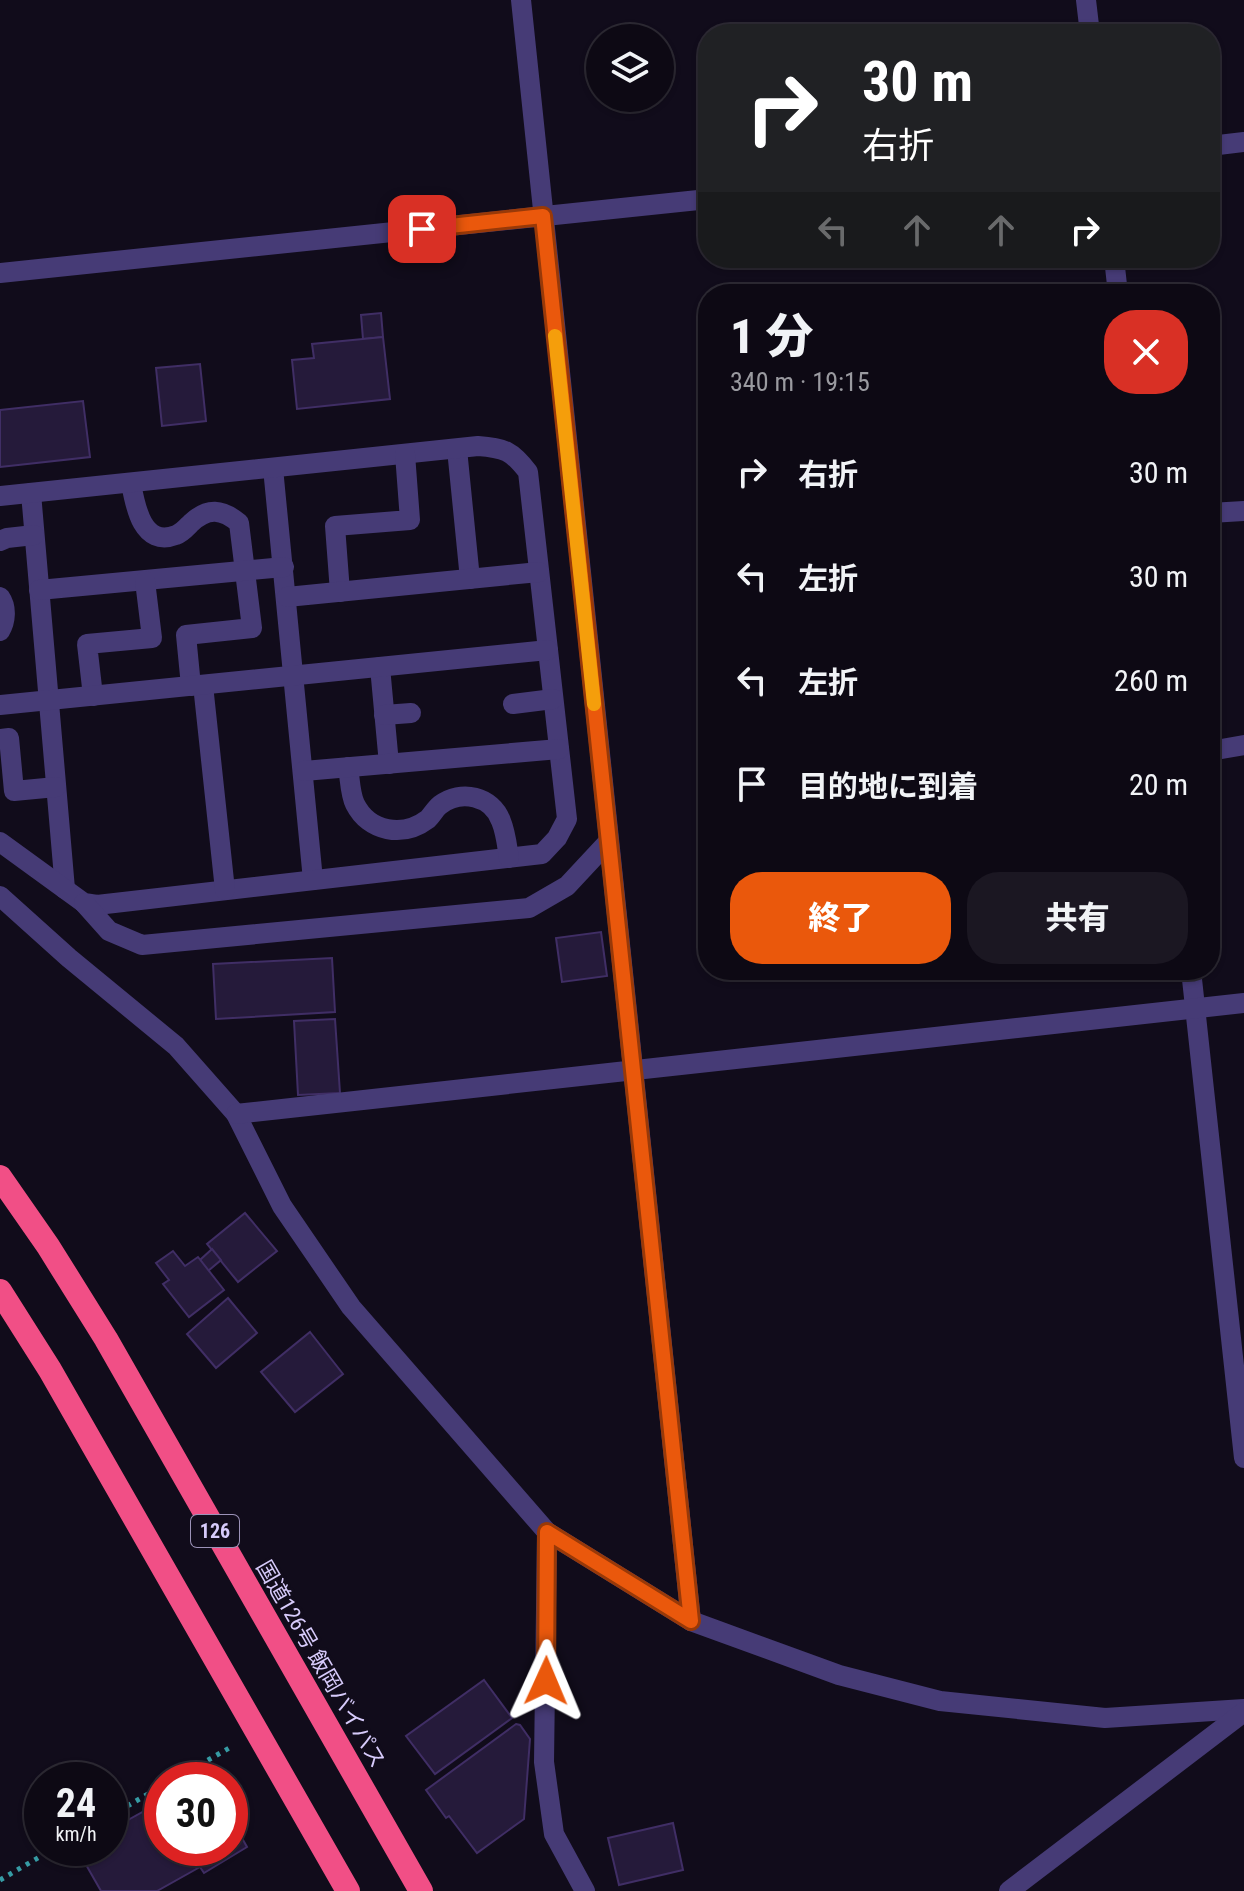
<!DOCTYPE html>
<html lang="ja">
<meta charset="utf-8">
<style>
:root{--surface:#0d0914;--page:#1b1722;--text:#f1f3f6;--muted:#9a9aa0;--line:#2d2a34;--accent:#ea580c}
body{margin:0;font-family:"Roboto Condensed","Noto Sans JP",sans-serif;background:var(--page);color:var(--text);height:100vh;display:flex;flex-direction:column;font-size:30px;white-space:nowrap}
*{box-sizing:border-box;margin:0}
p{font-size:26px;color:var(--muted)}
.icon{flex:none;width:44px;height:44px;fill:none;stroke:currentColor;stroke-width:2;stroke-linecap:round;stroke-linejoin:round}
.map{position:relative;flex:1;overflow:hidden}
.details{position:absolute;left:698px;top:284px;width:522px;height:696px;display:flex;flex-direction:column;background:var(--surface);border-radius:32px;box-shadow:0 2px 6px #0004,0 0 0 2px var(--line)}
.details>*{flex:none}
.top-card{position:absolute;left:698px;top:24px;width:522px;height:244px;border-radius:32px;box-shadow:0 2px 6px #0004,0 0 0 2px var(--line);background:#202124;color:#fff;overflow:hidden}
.fabs{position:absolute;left:586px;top:24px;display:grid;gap:16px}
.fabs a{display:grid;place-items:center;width:88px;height:88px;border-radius:50%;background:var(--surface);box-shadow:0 2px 6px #0004,0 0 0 2px var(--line);font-size:40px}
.speed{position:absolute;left:24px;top:1762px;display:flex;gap:16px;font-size:40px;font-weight:700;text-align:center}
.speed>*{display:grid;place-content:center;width:104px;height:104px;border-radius:50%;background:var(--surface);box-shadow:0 2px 6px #0004,0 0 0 2px var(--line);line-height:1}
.speed small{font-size:20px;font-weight:400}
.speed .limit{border:12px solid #d22;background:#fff;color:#111}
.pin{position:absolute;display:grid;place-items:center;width:68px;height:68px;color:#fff;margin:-34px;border-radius:16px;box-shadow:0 4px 12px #0006}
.me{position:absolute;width:88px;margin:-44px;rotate:1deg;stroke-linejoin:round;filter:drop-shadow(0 0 6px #0008)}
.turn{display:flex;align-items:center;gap:28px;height:168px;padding:0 32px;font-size:36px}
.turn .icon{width:104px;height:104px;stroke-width:2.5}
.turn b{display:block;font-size:56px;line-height:68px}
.lanes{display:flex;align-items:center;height:76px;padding:0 32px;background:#0003;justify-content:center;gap:40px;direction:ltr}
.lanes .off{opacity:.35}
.round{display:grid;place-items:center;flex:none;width:84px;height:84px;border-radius:32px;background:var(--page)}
.headline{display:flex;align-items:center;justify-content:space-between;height:136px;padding:0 32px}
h1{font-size:48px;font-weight:800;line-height:60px}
.action{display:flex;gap:16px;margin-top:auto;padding:16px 32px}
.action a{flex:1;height:92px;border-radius:32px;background:var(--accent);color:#fff;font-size:32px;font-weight:800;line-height:92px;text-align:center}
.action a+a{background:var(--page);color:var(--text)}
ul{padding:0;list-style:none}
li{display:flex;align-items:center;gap:24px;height:104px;padding:0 32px}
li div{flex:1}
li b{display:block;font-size:30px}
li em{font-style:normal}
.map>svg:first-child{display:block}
.building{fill:#251a3a;stroke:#402e65;stroke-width:2}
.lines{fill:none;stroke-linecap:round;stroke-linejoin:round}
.path{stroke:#369ba4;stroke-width:5;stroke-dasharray:4 6;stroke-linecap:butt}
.minor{stroke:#463b76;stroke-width:20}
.highway{stroke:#f14f86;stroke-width:24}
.route-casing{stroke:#983908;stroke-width:20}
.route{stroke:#ea580c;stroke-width:14}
.slow{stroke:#f59e0b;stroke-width:14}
.labels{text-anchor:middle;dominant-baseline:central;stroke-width:6;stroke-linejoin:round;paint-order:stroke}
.shield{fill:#110c1b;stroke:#9c92b8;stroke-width:2}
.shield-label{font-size:20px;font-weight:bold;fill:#d7cbfb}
.street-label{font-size:22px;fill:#d7cbfb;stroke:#110c1b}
</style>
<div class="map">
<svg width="1244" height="1891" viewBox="0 0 1244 1891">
<rect width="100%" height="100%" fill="#110c1b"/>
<g class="building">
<path d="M381 313 383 337 363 339 361 315Z"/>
<path d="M383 337 390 399 297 409 292 360 314 358 312 344Z"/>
<path d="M200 364 206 421 162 426 156 368Z"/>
<path d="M83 401 90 457 0 467V410Z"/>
<path d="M601 932 607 976 562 982 556 938Z"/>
<path d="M332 958 335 1012 216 1019 213 964Z"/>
<path d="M335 1019 340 1093 298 1095 294 1021Z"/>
<path d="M245 1213 277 1251 238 1282 207 1244Z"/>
<path d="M212 1249 221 1260 208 1271 200 1260Z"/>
<path d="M173 1251 185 1266 198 1257 224 1290 189 1317 163 1284 169 1280 156 1263Z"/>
<path d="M228 1298 257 1333 216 1368 187 1334Z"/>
<path d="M310 1332 343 1374 295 1412 261 1372Z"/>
<path d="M484 1680 512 1718 435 1774 406 1736Z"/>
<path d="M516 1724 520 1725 530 1739 524 1819 477 1853 449 1816 446 1818 426 1790Z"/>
<path d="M203 1770 208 1780H184Z"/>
<path d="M162 1793V1848H230V1817L247 1847 204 1873 200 1867 157 1891H101L77 1849 110 1848V1830L162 1801 159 1795Z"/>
<path d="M673 1823 683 1870 619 1885 608 1838Z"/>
</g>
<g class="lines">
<g class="path">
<path d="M173 1780 231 1747"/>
<path d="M110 1816 162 1786"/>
<path d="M0 1880 55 1848"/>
</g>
<g class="minor">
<path d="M521 0 691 1621"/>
<path d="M1086 0 1090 34"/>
<path d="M1210 146 1244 142"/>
<path d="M1114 258 1118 294"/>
<path d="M0 273 708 199"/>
<path d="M457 449 470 579"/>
<path d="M273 468 313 880"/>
<path d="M131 483C135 505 142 548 176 535 182 533 187 527 191 523 208 507 222 509 239 523L252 628 186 635 191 686"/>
<path d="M31 493 65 889"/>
<path d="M0 496 478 446C505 448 512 451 528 472L567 819 557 838 542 854 97 905 84 903 0 842"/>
<path d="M1210 513 1244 511"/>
<path d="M0 541 7 538 34 535"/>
<path d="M39 590 284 567"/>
<path d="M340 592 335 526 410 520 405 454"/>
<path d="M0 597C7 607 6 621 0 631"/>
<path d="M287 597 539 572"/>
<path d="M380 667 389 764"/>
<path d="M203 685 225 890"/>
<path d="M93 696 87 644 152 638 145 581"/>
<path d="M513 704 553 699"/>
<path d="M0 705 548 650"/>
<path d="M384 715 411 713"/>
<path d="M0 739 9 738 14 791 56 787"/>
<path d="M1210 751 1244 745"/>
<path d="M348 767C350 778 350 794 355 804 369 832 403 838 428 819 432 815 435 809 440 805 461 789 492 796 501 821 506 833 507 846 509 858"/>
<path d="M304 771 559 749"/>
<path d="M0 896 69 958 176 1046 236 1114 282 1206 351 1307 547 1532 691 1621 839 1675 940 1701 1105 1718 1244 1709"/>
<path d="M84 903 109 931 142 945 529 908 567 886 608 842"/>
<path d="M1191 970 1244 1458"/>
<path d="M236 1114 1244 1003"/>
<path d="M547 1532 544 1762 554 1834 585 1891"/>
<path d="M1009 1891 1244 1712"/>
</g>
<g class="highway">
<path d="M0 1177 48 1246 106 1339 421 1891"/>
<path d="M0 1291 50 1370 348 1891"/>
</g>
</g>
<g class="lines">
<g class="route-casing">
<path id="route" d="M422 229 543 216 691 1621 547 1532 546 1681"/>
</g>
<use href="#route" class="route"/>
<path class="slow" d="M555 336 594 704"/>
</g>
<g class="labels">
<rect class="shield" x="191" y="1515" width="48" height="32" rx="6"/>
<g class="shield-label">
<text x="215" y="1531">126</text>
</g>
<g class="street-label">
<text transform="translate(321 1664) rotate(60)">国道126号 飯岡バイパス</text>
</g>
</g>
</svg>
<div class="fabs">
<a><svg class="icon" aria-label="layers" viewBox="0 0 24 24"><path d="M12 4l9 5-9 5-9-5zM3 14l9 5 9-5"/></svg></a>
</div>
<div class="speed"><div>24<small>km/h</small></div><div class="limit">30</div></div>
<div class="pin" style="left:422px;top:229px;background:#d93025"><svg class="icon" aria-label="arrive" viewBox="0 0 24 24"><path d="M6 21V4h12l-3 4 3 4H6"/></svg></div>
<svg class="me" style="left:546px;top:1681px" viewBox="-20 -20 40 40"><path d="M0-17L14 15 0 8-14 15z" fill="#ea580c" stroke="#fff" stroke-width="4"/></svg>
<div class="top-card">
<div class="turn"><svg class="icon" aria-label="right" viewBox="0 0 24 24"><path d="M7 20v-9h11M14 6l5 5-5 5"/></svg><div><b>30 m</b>右折</div></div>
<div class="lanes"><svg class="icon off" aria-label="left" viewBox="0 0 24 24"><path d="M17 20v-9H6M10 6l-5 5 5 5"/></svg><svg class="icon off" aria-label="ahead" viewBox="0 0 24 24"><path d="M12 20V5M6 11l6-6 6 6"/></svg><svg class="icon off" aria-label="ahead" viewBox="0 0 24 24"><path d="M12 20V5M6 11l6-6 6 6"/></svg><svg class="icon" aria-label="right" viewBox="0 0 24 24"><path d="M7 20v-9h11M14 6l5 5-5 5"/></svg></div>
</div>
<section class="details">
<div class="headline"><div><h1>1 分</h1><p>340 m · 19:15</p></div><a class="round" style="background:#d93025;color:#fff"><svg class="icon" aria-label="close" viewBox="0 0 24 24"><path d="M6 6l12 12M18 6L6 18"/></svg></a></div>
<ul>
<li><svg class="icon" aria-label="right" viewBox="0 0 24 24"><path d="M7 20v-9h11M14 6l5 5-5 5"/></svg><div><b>右折</b></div><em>30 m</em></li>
<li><svg class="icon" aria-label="left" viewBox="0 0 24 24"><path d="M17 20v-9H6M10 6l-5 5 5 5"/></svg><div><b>左折</b></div><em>30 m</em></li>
<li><svg class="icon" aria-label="left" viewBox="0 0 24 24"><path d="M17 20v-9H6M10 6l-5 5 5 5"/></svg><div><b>左折</b></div><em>260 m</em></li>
<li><svg class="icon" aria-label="arrive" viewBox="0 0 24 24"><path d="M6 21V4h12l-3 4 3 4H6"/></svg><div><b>目的地に到着</b></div><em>20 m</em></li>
</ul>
<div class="action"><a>終了</a><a>共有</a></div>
</section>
</div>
